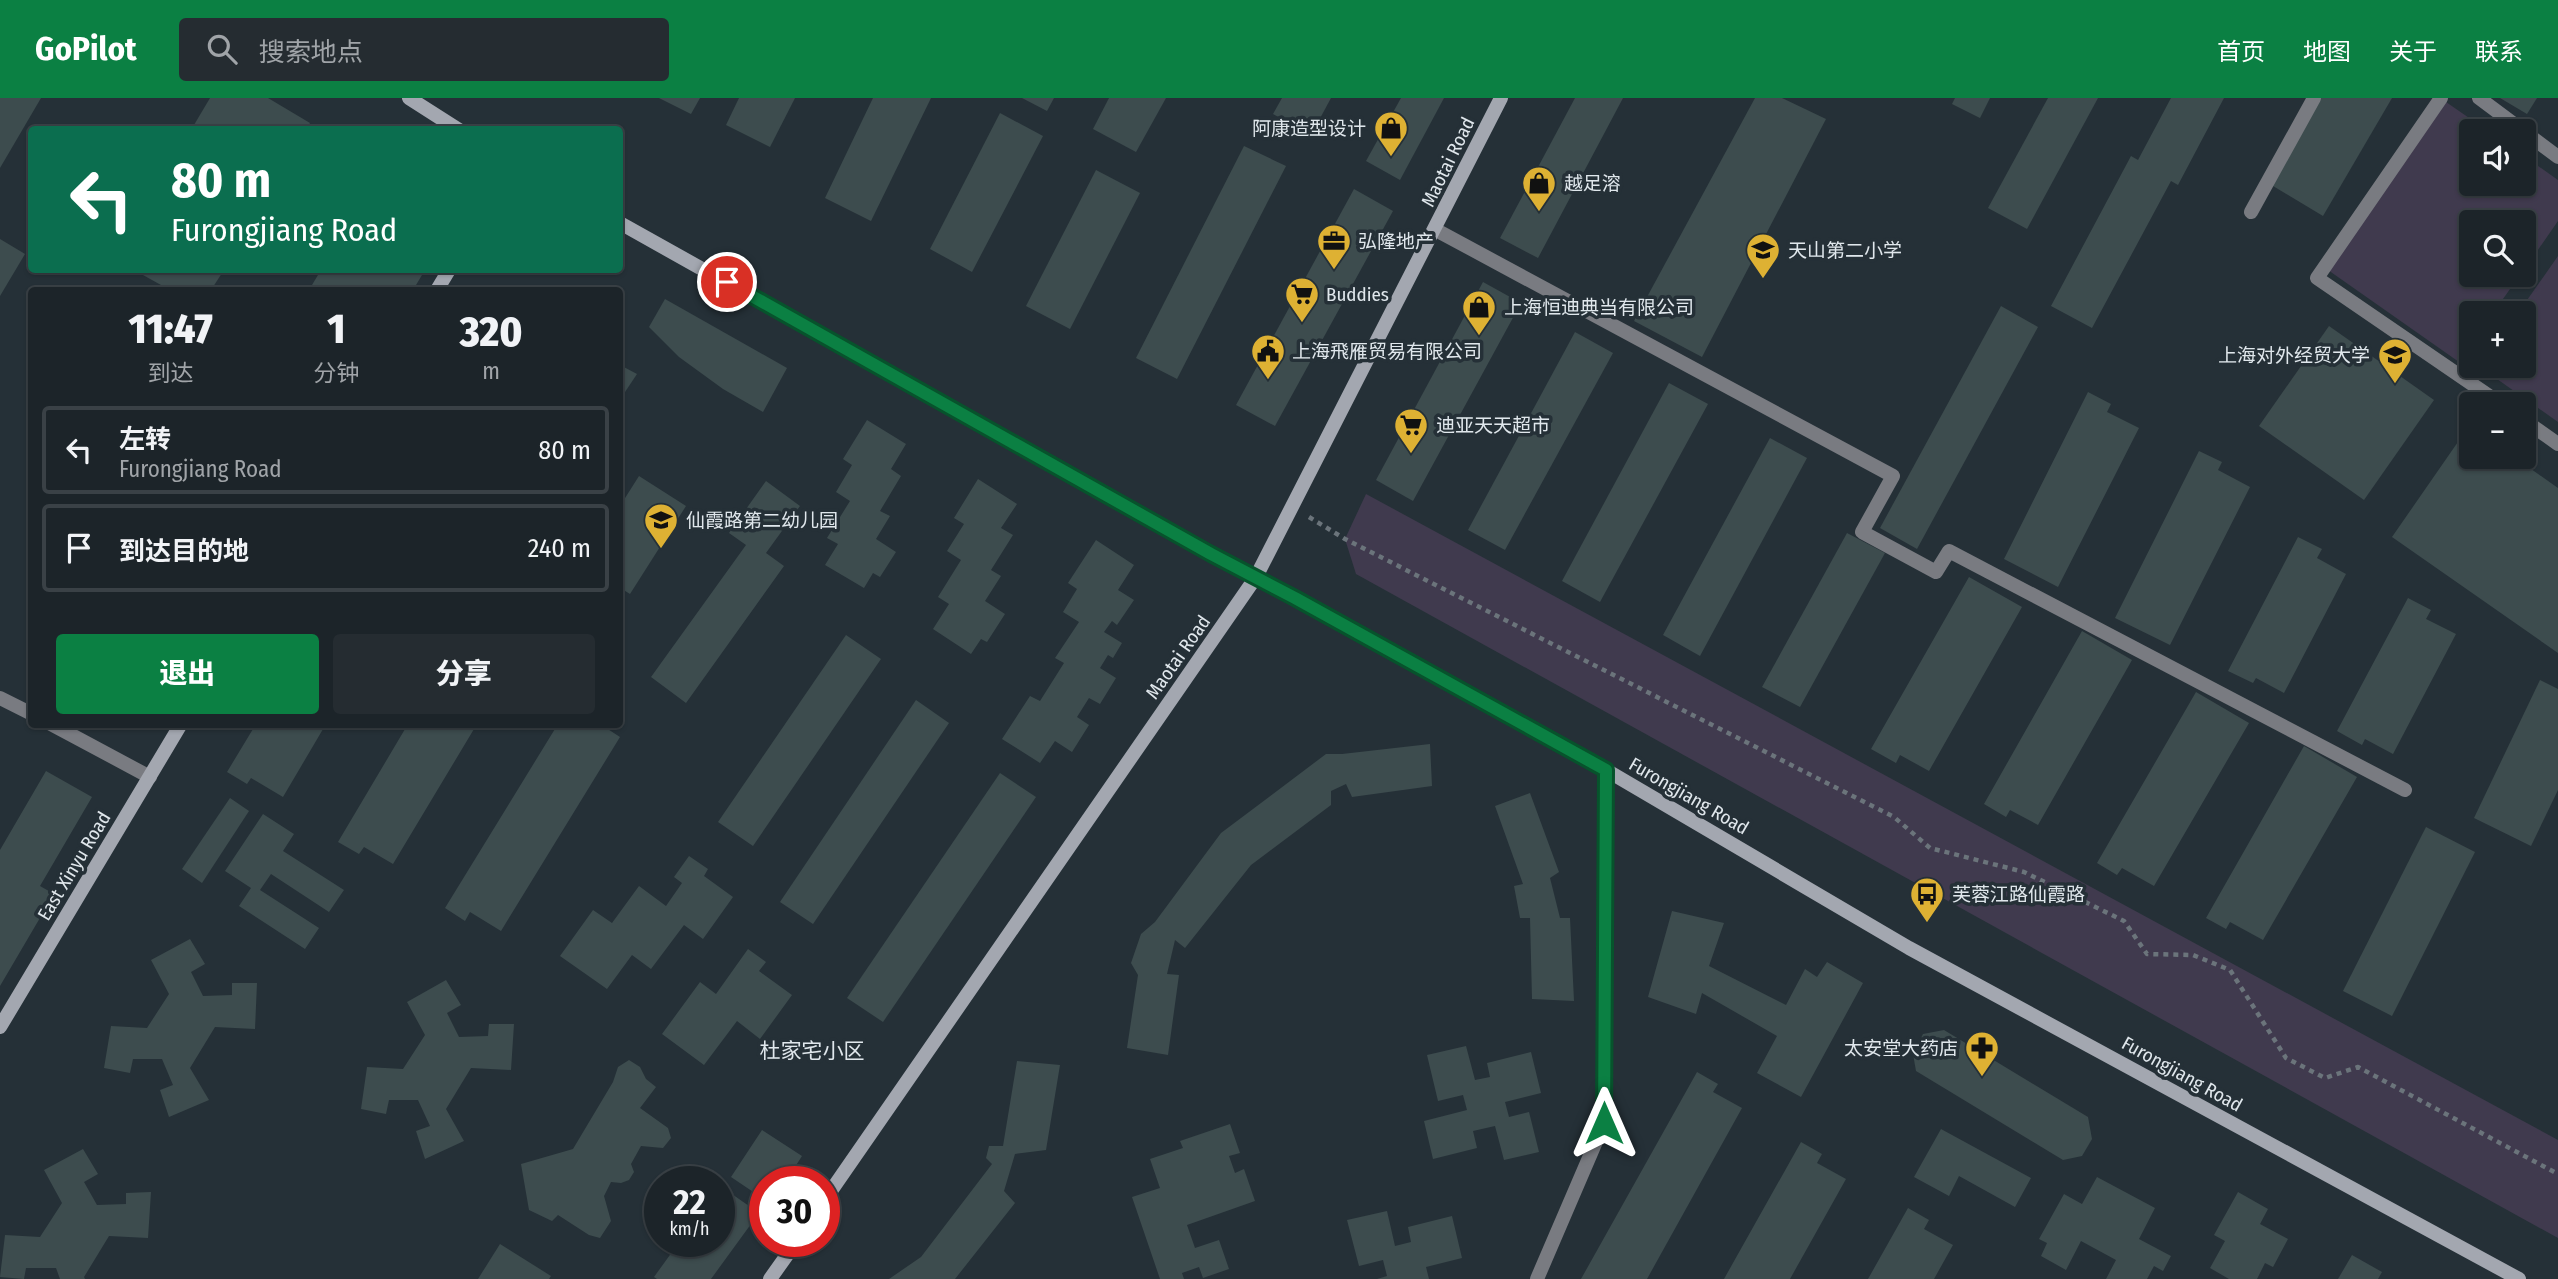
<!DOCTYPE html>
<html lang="zh">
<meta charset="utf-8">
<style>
:root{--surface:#1c2429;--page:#252c31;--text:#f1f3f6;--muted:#a0a4a8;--line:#3a4146;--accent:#0b8043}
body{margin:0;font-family:"Fira Sans Condensed","Noto Sans SC",sans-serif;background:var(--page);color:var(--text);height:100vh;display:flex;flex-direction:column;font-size:26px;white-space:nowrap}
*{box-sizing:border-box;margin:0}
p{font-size:23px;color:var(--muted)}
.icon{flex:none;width:38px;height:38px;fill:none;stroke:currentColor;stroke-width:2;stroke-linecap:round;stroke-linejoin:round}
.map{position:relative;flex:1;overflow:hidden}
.details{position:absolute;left:28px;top:189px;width:595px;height:441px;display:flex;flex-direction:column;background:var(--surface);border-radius:7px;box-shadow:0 2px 5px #0004,0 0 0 2px var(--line)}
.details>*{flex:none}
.guide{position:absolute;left:28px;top:28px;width:595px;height:147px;border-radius:7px;box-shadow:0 2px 5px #0004,0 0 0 2px var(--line);background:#0b6e4f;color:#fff;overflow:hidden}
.fabs{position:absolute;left:2459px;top:21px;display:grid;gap:14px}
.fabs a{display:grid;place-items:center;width:77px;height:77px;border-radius:7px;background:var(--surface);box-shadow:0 2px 5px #0004,0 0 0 2px var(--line);font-size:35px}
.speed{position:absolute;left:644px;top:1068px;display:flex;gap:14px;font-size:35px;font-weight:700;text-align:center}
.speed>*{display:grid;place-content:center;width:91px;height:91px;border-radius:50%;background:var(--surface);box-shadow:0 2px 5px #0004,0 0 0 2px var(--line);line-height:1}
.speed small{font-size:18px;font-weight:400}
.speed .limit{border:10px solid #d22;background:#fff;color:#111}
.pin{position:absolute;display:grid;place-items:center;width:60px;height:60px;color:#fff;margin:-30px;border:4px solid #fff;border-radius:50%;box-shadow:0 2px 7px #0007}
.me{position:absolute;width:77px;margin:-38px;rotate:0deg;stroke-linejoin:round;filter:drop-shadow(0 0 5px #0008)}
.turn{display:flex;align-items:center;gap:24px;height:147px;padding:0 28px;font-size:32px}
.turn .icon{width:91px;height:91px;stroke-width:2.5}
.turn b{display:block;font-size:49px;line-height:60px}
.eta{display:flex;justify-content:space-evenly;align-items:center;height:119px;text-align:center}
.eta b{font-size:42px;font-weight:800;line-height:49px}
.primary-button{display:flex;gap:14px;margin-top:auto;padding:14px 28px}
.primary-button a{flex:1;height:80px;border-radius:7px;background:var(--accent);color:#fff;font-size:28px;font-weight:800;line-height:80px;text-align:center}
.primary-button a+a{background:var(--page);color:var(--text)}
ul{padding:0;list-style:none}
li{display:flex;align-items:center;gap:21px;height:88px;margin:0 14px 10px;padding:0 14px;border:4px solid var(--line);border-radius:7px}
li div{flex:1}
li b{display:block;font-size:26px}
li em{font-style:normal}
header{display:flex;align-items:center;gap:42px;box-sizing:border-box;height:98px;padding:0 35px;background:var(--accent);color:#fff}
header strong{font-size:33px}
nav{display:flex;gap:38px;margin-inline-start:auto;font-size:24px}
.search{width:490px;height:63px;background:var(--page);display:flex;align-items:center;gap:18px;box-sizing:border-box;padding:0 24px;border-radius:7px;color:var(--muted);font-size:26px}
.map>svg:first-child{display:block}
.green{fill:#403a4e}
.building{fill:#3d4c4e}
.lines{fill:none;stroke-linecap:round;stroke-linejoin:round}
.path{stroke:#6b747b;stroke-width:4.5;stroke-dasharray:5 5;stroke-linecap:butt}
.lane{stroke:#797b81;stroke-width:14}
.street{stroke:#797b81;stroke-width:14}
.secondary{stroke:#a3a7b0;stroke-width:14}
.route-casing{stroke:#07532c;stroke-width:18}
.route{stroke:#0b8043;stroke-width:12}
.labels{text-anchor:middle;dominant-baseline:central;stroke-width:7;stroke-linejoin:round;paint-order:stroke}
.poi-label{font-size:19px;fill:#e0e7ec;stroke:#253037;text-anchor:start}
.street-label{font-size:19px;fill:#e0e7ec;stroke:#253037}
.neighbourhood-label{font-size:21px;fill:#e0e7ec;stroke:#253037}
</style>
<header>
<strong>GoPilot</strong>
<div class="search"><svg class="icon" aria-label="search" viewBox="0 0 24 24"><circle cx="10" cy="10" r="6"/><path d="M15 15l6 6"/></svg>搜索地点</div>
<nav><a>首页</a><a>地图</a><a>关于</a><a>联系</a></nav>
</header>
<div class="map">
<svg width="2558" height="1181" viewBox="0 0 2558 1181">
<rect width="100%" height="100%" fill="#253037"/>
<g class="green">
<path d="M2446 4 2488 33H2471V86H2524V58L2558 82V123L2524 172V124H2471V177H2520L2493 215H2471V247L2459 264 2328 172Z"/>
<path d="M2558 158V324L2480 269 2524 268V215H2518Z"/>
<path d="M1366 396 2558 1042V1140L1356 476 1345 441Z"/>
</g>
<g class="building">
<path d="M0 0H41L0 70Z"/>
<path d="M210 0H268L310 25 306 32H191Z"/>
<path d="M659 0H700L691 16Z"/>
<path d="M739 0H795L770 49 726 27Z"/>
<path d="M873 0H931L871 123 825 100Z"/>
<path d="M1022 0H1054L1047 13Z"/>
<path d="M1109 0H1166L1136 54 1093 31Z"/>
<path d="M1282 0H1331L1311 37 1273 16Z"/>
<path d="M1401 0H1444L1400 82 1366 63Z"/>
<path d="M1575 0H1623L1538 160 1500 140Z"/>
<path d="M1755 0H1782L1826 21 1702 259 1634 223Z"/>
<path d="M1955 0H1990L1980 20 1952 6Z"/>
<path d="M2048 0H2098L2027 131 1988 110Z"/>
<path d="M2171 0H2224L2178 87 2171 83 2092 230 2051 208 2131 58 2138 62Z"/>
<path d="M2317 0H2392L2323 118 2268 85Z"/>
<path d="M2500 0H2537L2527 16Z"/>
<path d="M1000 15 1043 38 972 174 930 151Z"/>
<path d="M1244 48 1286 68 1177 281 1136 260Z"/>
<path d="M1096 72 1140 95 1070 231 1026 208Z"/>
<path d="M1354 91 1393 113 1275 328 1236 307Z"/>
<path d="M0 141 25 156 0 198Z"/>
<path d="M134 172H224L211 192H170Z"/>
<path d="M321 172H425L413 192H309Z"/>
<path d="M1483 184 1521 205 1413 403 1376 382Z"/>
<path d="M665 201 787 270 763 314 723 291 679 259 649 229Z"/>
<path d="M2001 208 2038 229 1917 451 1880 430Z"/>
<path d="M2329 228 2434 302 2364 402 2259 328Z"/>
<path d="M1575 234 1613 255 1505 452 1468 432Z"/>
<path d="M620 267 637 276 625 294H620Z"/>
<path d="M1669 285 1708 306 1600 504 1562 483Z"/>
<path d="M2088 294 2111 306 2107 314 2139 330 2058 489 2004 461Z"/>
<path d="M867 322 906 346 891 371 901 378 880 413 890 418 876 441 896 454 880 479 873 475 864 490 825 467 838 446 827 440 850 403 836 394 852 367 843 361Z"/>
<path d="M2469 328 2471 359H2514L2558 390V555L2392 439Z"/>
<path d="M1770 340 1807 360 1700 558 1663 537Z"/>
<path d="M2199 353 2222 364 2218 372 2250 389 2170 547 2115 520Z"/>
<path d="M639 378 686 408 630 496 622 491 620 495V408Z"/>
<path d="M978 381 1017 406 1001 430 1013 437 991 472 1001 478 985 503 1005 516 987 544 981 541 971 556 933 531 949 506 938 499 961 462 947 453 964 426 954 420Z"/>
<path d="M766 383 800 408 766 455 784 468 686 605 651 579 746 447 729 435Z"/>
<path d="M1847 435 1885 455 1800 609 1762 589Z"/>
<path d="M2298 439 2322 451 2317 460 2346 476 2284 595 2256 580 2253 585 2228 573Z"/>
<path d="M1096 442 1134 467 1118 492 1134 502 1117 527 1112 523 1104 534 1122 545 1113 560 1108 557 1100 570 1116 580 1100 606 1089 600 1077 619 1089 627 1072 654 1055 643 1040 665 1002 641 1030 598 1040 603 1064 565 1055 560 1079 524 1063 514 1077 491 1068 485Z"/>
<path d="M1969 479 2022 509 1929 673 1900 657 1896 665 1871 651Z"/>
<path d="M2408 500 2431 512 2426 521 2456 536 2393 656 2365 641 2362 647 2337 633Z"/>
<path d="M2082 533 2132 562 2038 727 2010 712 2006 719 1984 706Z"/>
<path d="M846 537 881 561 753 748 718 724Z"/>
<path d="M2540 582 2558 591V692L2531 748 2474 720Z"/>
<path d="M2196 594 2249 625 2154 788 2122 770 2117 777 2097 765Z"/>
<path d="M916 602 949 625 813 826 780 804Z"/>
<path d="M256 626H326L283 699 251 680 247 686 227 674Z"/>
<path d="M408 626H477L393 766 364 749 359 756 338 744Z"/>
<path d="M558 626H600L620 639 501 833 470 814 465 823 445 810Z"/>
<path d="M1430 646 1432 688 1352 699 1346 686 1331 693V707L1251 767 1185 850 1175 842 1167 876 1179 877 1168 957 1127 950 1138 877 1131 865 1141 836 1155 824 1221 735 1326 656H1342Z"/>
<path d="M2304 648 2357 679 2263 842 2230 824 2226 831 2206 820Z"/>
<path d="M46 673 92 699 40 788 54 796 0 888V752Z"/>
<path d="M1000 675 1036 699 883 924 847 900Z"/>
<path d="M1530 695 1559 774 1550 780 1560 820H1570L1574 903 1532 901 1530 820H1520L1514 788 1523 786 1495 708Z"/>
<path d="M230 700 249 713 202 785 182 771Z"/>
<path d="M263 716 294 736 283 753 344 792 329 814 271 776 260 792 319 830 305 851 239 808 251 790 225 773Z"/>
<path d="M2426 729 2475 754 2392 918 2343 893Z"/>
<path d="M689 758 708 771 704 778 733 799 703 841 684 827 651 871 632 857 607 891 560 858 593 812 612 825 639 788 666 808 682 785 674 779Z"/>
<path d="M1672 813 1724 825 1709 868 1786 907 1805 871 1817 879 1827 864 1863 885 1801 999 1757 975 1777 938 1702 895 1696 916 1648 899Z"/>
<path d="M190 841 205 866 191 874 203 898 232 897V885H257L255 931 215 929 190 970 209 1002 169 1019 160 992 173 987 162 961H133L130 975 104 970 111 928 147 930 169 896 151 862Z"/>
<path d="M748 851 766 864 759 873 792 897 760 941 737 923 704 967 662 936 700 884 716 896Z"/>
<path d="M446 882 461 907 447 915 459 939 488 938 489 926H514L511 972 471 970 446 1011 464 1043 425 1061 416 1033 430 1028 418 1002H389L386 1016 361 1011 367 969 403 971 425 937 407 904Z"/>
<path d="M1944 932 2088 1019 2092 1041 2082 1058 2063 1062 1916 973 1913 956 1923 936Z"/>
<path d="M1466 948 1475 982 1490 979 1487 965 1531 954 1541 995 1505 1004 1509 1019 1529 1014 1539 1054 1504 1062 1495 1028 1473 1033 1477 1050 1433 1061 1424 1023 1467 1012 1463 997 1438 1003 1427 957Z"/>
<path d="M629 962 640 969 646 981 656 989 640 1010 668 1030 671 1040 663 1050 641 1048 631 1066 634 1074 629 1082 621 1085 611 1084 604 1098 611 1123 600 1140 589 1137 558 1117 552 1123 529 1112 521 1066 573 1051 613 984 618 969Z"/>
<path d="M1017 963 1060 967 1046 1052 1015 1056 1004 1093 1015 1105 955 1181H889L921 1159 992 1066 986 1060 989 1048H1003Z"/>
<path d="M1697 974 1718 986 1713 994 1742 1010 1647 1181H1581Z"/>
<path d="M1230 1026 1240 1055 1229 1058 1235 1075 1244 1071 1255 1103 1187 1127 1195 1150 1219 1142 1229 1171 1203 1180 1199 1169 1182 1175 1184 1181H1160L1132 1099 1160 1090 1150 1061 1183 1050 1180 1043Z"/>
<path d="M1941 1031 2031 1080 2015 1109 1959 1078 1949 1098 1914 1079Z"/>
<path d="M762 1032 802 1058 786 1083H765V1102L731 1079Z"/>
<path d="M1801 1044 1822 1056 1817 1065 1846 1081 1790 1181H1724Z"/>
<path d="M83 1051 98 1076 84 1084 97 1107 126 1106V1095L151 1094 148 1140 109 1138 84 1179 85 1181H60L56 1170H26L24 1181 0 1179 5 1137 40 1139 62 1105 44 1072Z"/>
<path d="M2097 1079 2155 1110 2139 1141 2171 1158 2163 1173 2154 1168 2147 1181H2106L2116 1162 2081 1143 2066 1172 2041 1158 2047 1145 2039 1141 2064 1096 2082 1106Z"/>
<path d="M719 1087 759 1115 711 1181H657L654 1179 680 1143H719Z"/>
<path d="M2238 1094 2268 1111 2260 1126 2288 1141 2273 1169 2265 1165 2257 1181H2229L2210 1170 2225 1143 2214 1137Z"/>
<path d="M1908 1110 1929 1122 1924 1131 1953 1147 1934 1181H1868Z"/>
<path d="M1387 1113 1395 1148 1411 1144 1408 1129 1452 1118 1462 1160 1426 1169 1429 1181H1377L1387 1178 1383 1162 1359 1168 1347 1122Z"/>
<path d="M500 1146 551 1178 549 1181H478Z"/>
<path d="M2352 1157 2382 1174 2378 1181H2338Z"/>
</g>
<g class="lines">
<path class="path" d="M1309 419 1345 441 1894 719 1930 750 2024 774 2124 823 2147 856 2193 857 2230 872 2286 960 2325 980 2358 969 2558 1076"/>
<g class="lane">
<path d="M2441 0 2317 180 2501 306"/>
<path d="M2479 0 2558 59"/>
<path d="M2251 114 2314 0"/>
<path d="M2524 322 2558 346"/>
</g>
<g class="street">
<path d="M1436 132 1893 378 1862 434 1936 474 1949 453 2405 692"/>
<path d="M0 600 32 616"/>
<path d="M51 626 150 679"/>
<path d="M1537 1181 1604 1025 1606 672"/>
</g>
<g class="secondary">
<path d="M409 0 459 32"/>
<path d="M620 125 1211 456 1256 479 1606 672 1909 850 2519 1181"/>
<path d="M437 192 449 172"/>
<path d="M0 929 181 626"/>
<path d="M824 1103 1256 479 1501 0"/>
<path d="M770 1181 797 1143"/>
</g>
</g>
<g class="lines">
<g class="route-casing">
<path id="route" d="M727 184 1211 456 1295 500 1606 672 1604 1025"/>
</g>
<use href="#route" class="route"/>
</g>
<defs>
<g id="shop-pin" transform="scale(1.75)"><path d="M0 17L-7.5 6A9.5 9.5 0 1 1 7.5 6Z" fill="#deb133" stroke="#253037"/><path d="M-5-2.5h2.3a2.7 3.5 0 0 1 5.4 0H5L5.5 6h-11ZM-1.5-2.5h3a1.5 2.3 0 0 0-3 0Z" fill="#111"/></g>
<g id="office-pin" transform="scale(1.75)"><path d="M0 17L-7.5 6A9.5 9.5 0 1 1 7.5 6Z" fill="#deb133" stroke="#253037"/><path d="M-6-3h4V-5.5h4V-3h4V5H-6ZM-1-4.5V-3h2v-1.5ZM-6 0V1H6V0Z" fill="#111"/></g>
<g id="school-pin" transform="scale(1.75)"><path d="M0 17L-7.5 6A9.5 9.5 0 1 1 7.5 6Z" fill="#deb133" stroke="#253037"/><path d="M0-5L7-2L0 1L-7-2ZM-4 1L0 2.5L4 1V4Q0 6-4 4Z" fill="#111"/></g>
<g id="supermarket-pin" transform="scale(1.75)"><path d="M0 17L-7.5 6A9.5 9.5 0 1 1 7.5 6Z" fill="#deb133" stroke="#253037"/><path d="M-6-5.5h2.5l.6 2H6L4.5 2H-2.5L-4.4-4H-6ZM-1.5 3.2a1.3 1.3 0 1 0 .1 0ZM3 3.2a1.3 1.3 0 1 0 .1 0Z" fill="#111"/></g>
<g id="civic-pin" transform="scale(1.75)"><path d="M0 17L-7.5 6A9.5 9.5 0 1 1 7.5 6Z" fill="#deb133" stroke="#253037"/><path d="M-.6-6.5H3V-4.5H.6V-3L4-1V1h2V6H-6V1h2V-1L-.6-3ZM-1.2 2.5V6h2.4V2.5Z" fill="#111"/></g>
<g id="bus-pin" transform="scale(1.75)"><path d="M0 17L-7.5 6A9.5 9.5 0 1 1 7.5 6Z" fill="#deb133" stroke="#253037"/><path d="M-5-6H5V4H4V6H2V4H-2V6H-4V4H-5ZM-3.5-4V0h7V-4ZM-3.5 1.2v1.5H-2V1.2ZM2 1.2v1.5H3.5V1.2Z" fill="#111"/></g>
<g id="pharmacy-pin" transform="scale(1.75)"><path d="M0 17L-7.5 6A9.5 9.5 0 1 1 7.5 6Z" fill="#deb133" stroke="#253037"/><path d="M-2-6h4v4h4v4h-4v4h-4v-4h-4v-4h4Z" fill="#111"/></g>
</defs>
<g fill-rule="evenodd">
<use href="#shop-pin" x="1391" y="30"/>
<use href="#shop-pin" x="1539" y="85"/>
<use href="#office-pin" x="1334" y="143"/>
<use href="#school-pin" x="1763" y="152"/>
<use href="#supermarket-pin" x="1302" y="196"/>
<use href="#shop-pin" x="1479" y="209"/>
<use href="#civic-pin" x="1268" y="253"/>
<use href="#school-pin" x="2395" y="257"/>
<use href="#supermarket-pin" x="1411" y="327"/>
<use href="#school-pin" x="661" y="422"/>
<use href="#bus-pin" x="1927" y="796"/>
<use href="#pharmacy-pin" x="1982" y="950"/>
</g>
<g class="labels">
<g class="poi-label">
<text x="1366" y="30" text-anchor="end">阿康造型设计</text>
<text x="1564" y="85">越足溶</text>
<text x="1358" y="143">弘隆地产</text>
<text x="1788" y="152">天山第二小学</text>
<text x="1326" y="196">Buddies</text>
<text x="1504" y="209">上海恒迪典当有限公司</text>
<text x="1292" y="253">上海飛雁贸易有限公司</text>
<text x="2370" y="257" text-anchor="end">上海对外经贸大学</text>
<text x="1436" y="327">迪亚天天超市</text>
<text x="686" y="422">仙霞路第二幼儿园</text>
<text x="1952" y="796">芙蓉江路仙霞路</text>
<text x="1958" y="950" text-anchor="end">太安堂大药店</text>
</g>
<g class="street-label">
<text transform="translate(1448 64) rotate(-64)">Maotai Road</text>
<text transform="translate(1178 559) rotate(-55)">Maotai Road</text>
<text transform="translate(1689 698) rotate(30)">Furongjiang Road</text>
<text transform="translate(74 768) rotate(-59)">East Xinyu Road</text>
<text transform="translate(2182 976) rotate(29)">Furongjiang Road</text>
</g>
<g class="neighbourhood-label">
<text x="812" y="953">杜家宅小区</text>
</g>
</g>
</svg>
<div class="fabs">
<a><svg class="icon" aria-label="sound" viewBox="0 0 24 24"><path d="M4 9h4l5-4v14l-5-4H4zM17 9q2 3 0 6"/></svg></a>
<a><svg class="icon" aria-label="search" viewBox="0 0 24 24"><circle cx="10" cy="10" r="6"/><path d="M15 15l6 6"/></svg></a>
<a>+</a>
<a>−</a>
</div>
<div class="speed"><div>22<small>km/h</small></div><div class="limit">30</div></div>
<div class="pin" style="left:727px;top:184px;background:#d93025"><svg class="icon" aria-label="arrive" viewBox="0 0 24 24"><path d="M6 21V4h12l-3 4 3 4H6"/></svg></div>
<svg class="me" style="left:1604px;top:1025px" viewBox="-20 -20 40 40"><path d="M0-17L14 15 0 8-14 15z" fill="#0b8043" stroke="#fff" stroke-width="4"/></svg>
<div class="guide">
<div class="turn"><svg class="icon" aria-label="left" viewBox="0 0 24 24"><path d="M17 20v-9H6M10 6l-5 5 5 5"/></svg><div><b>80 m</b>Furongjiang Road</div></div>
</div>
<section class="details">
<div class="eta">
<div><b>11:47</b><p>到达</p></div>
<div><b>1</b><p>分钟</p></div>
<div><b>320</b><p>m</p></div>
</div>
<ul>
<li><svg class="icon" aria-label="left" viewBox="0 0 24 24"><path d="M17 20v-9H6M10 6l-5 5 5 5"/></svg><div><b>左转</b><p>Furongjiang Road</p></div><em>80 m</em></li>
<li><svg class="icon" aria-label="arrive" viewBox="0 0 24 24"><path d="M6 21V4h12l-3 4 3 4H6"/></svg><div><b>到达目的地</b></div><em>240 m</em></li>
</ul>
<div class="primary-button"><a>退出</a><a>分享</a></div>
</section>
</div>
